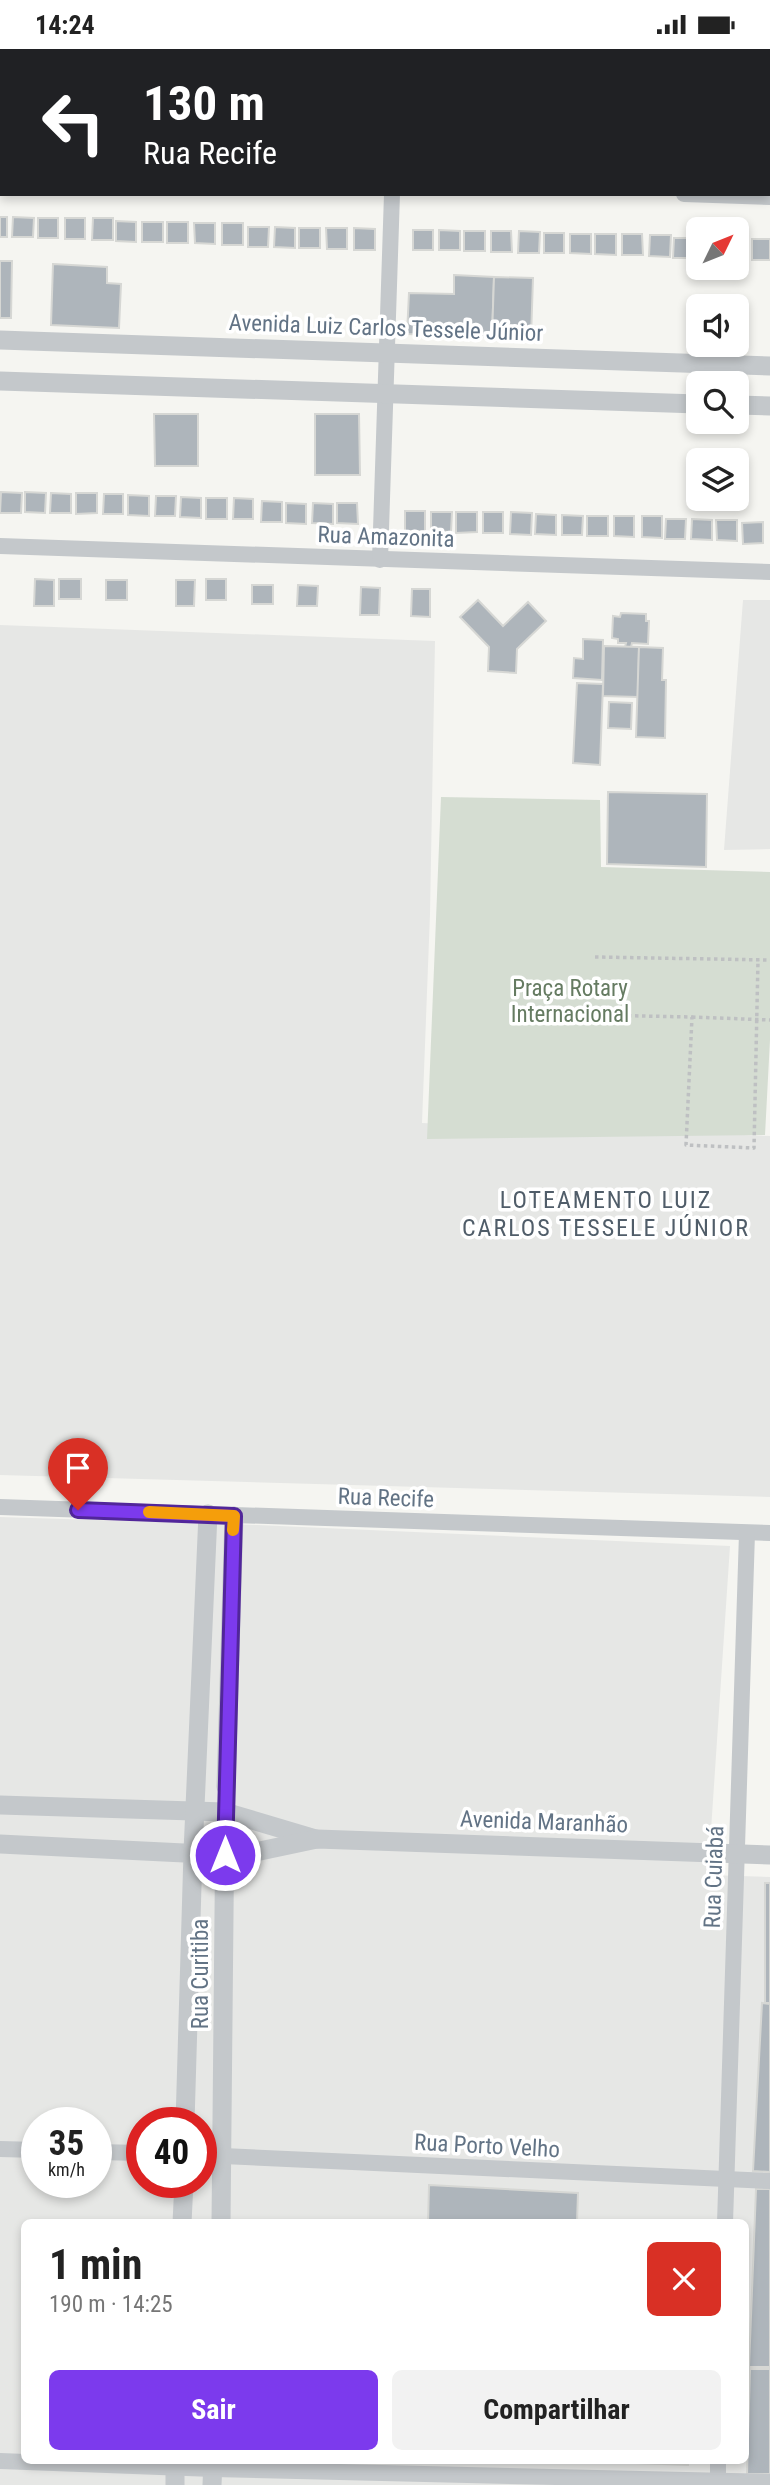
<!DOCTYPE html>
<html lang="pt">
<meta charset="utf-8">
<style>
:root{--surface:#fff;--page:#f2f2f2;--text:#222;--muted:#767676;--accent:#7c3aed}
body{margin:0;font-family:"Roboto Condensed",sans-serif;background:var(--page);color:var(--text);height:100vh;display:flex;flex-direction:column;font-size:26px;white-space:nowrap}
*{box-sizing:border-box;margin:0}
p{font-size:23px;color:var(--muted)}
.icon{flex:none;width:38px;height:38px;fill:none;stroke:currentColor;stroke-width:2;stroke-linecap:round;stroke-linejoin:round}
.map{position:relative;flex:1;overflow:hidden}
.side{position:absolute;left:21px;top:2170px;width:728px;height:245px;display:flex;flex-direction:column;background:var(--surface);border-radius:10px;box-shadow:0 4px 10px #0003}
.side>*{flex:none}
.guide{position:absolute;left:0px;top:0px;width:770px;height:147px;box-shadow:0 4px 10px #0003;background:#202124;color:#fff;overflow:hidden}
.needle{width:46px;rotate:47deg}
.tools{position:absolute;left:686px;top:168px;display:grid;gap:14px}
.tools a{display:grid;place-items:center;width:63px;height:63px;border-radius:10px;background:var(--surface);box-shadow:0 4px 10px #0003;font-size:35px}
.speed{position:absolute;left:21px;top:2058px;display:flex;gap:14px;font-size:35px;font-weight:700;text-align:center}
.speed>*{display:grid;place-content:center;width:91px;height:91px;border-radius:50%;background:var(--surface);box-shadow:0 4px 10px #0003;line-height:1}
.speed small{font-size:18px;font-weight:400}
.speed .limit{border:10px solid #d22;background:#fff;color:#111}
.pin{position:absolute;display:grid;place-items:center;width:60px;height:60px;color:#fff;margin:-72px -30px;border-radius:50% 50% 50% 0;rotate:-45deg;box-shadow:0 0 7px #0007}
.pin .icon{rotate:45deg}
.me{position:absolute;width:77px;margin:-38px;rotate:0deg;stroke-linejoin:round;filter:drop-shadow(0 0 5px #0008)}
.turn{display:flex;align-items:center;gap:24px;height:147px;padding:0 28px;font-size:32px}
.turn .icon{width:91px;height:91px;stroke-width:2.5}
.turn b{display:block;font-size:49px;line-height:60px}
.round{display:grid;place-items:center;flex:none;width:74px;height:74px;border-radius:10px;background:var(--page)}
.headline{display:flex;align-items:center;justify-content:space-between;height:119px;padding:0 28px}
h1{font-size:42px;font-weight:700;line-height:52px}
.primary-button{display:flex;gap:14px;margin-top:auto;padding:14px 28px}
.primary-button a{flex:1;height:80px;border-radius:10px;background:var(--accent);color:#fff;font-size:28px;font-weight:700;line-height:80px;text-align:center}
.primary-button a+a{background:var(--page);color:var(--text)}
.status{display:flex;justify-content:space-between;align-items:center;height:49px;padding:0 35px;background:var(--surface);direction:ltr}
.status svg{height:19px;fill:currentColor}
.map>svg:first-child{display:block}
.built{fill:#e6e7e5;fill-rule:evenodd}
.green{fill:#d5ddd2}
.building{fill:#aeb5bb;stroke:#d6d7d4;stroke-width:2}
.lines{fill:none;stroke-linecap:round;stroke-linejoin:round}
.path{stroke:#bec0c2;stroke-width:3.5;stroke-dasharray:3.5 3.5;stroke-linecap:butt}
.minor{stroke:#c4c8cb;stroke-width:16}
.tertiary{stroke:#c4c8cb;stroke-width:19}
.route-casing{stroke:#51269a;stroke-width:18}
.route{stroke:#7c3aed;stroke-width:12}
.slow{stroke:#f59e0b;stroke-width:12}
.labels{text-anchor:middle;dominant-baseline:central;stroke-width:7;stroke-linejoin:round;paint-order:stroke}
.street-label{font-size:23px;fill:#627385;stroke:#fff}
.park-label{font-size:23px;fill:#657b61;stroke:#fff}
.neighbourhood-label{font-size:24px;letter-spacing:2px;fill:#505d69;stroke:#fff}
</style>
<div class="status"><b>14:24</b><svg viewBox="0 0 49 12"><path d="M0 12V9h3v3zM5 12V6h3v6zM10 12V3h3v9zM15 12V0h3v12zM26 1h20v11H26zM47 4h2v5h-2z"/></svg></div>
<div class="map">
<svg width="770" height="2436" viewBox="0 0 770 2436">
<rect width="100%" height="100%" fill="#f5f5f1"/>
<g class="built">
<path d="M743 551H770V800L724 801Z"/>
<path d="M0 576 435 592 430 865 422 1074 770 1087V1448L0 1426Z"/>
<path d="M0 1468 257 1476 730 1497 708 1826 770 1828V2436H0ZM37 2074H96V2133H37ZM142 2074H201V2133H142ZM24 2174H746V2412H24Z"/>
</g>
<path class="green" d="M441 748 600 751 601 818 770 823V991L765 1086 427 1090Z"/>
<g class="building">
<path d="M0 0H12L2 2V17Z"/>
<rect x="0" y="168" width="7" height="20"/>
<path d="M13 168 34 169 33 188H12Z"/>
<rect x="38" y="169" width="20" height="20"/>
<rect x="65" y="169" width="20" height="21"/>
<path d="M93 169H113V191H92Z"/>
<path d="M116 172 136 173V193L116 192Z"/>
<rect x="142" y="173" width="21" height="20"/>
<rect x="167" y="173" width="21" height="21"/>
<path d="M194 174H215V195L195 194Z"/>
<rect x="222" y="174" width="21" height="22"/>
<path d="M248 178H269L268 198H248Z"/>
<path d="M275 178 295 179V199L274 198Z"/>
<rect x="299" y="179" width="21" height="20"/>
<path d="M326 179H347V200H327Z"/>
<path d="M354 179 375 180V201H354Z"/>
<rect x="413" y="181" width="20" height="20"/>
<path d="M439 181 460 182V201H439Z"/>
<rect x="464" y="182" width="21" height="20"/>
<path d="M491 182H511L512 203H491Z"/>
<path d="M519 182 540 183 539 204H518Z"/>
<rect x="544" y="184" width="20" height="20"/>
<path d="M570 185H591V205L570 204Z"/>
<path d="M595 185H616V206L595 205Z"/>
<path d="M622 185H642L643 206H622Z"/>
<path d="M650 186H671L670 208 649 207Z"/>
<path d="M674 189H694L693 209H673Z"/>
<rect x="737" y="190" width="8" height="20"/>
<rect x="752" y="190" width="18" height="21"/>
<path d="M0 212H12L11 269H0Z"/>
<path d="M53 215 107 218V234L121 235 119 279 51 276Z"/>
<path d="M454 226 494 228 492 288 407 285 409 244 454 245Z"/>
<path d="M494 228 533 229 531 289 492 288Z"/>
<path d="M154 365H198V417H155Z"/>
<path d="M315 365H359L360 426H315Z"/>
<path d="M1 443 22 444 21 464H0Z"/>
<path d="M25 443 46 444 45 464 25 463Z"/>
<path d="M51 444 71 445V464H50Z"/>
<path d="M76 444H97V464L76 465Z"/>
<path d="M104 445H123V465H103Z"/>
<path d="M128 446 149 447V467L128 466Z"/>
<path d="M156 447H176L175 467H155Z"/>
<path d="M181 448 201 449V469L180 468Z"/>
<rect x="206" y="449" width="21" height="21"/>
<path d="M234 449 253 450V470H233Z"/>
<path d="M262 452 282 453V473H261Z"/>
<path d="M286 454 306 455V475L286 474Z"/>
<path d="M313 454 333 455V475L312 474Z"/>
<path d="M337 454H357L358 475 337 474Z"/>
<path d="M405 462H425V483L405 482Z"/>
<path d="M431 463H452L451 483 431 482Z"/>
<path d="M456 463H477V483L456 484Z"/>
<rect x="483" y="463" width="20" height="21"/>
<path d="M511 463 532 464 531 486 510 485Z"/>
<path d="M536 465 556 466V486L535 485Z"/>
<path d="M562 466 583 467 582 486H562Z"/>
<rect x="587" y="467" width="21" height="20"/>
<path d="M614 467H634V488L614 487Z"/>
<path d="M642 467H662V489L642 488Z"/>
<path d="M666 470H686L685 490H665Z"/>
<path d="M692 470 712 471V491L691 490Z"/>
<path d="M716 471H737V492L717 491Z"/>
<path d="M763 473V494L743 495 742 474Z"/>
<path d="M35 530 54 531V557H34Z"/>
<rect x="59" y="530" width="22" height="20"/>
<rect x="206" y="530" width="20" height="21"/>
<rect x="106" y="531" width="21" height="20"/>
<path d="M176 531H195L194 557H176Z"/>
<rect x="252" y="536" width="21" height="19"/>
<path d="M298 536 318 537 317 557H297Z"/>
<path d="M361 538 380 539 379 566H360Z"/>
<path d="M412 540H430V568L411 567Z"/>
<path d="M478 551 503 577 528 553 546 572 517 600 516 624 488 622 489 598 460 568Z"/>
<path d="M621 564 646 565V572H649L648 595 632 594 631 598H625L626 594H618V590L612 589 613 567 620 568Z"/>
<path d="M583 590 603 591 602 631 573 629 574 609 583 610Z"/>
<path d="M604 597 639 598 638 648 603 647Z"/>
<path d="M639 598 663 599 662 631H666L665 689 636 688Z"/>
<path d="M577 634 603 635 600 716 573 714Z"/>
<path d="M609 653 632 654 631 680 608 679Z"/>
<path d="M608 743 707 745 706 818 607 815Z"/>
<rect x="765" y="1834" width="5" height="120"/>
<path d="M762 1954 770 1955V2123L753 2122Z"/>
<path d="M429 2136 578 2144 577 2174H428Z"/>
<path d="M756 2140H770V2318H749Z"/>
<path d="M750 2320H770V2425H747Z"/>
<path d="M582 2412H688V2416Z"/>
</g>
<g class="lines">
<g class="path">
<path d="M595 908 770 911"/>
<path d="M593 966 692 968 686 1096 754 1099 758 911"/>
<path d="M692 968 770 971"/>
</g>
<g class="minor">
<path d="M396 2V0"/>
<path d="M0 123H2"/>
<path d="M684 145 770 148"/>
<path d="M0 497 770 523"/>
<path d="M380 511 392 145"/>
<path d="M0 1458 770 1484"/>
<path d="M0 2100 37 2101"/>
<path d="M96 2103 142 2104"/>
<path d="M201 2106 770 2132"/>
<path d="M725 2174 747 1484"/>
<path d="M0 2412 213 2420 770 2433"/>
<path d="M718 2436V2412"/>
</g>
<g class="tertiary">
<path d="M0 291 770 317"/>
<path d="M0 332 698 355"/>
<path d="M737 356 770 357"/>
<path d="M226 1738 234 1467"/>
<path d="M0 1756 225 1763 316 1790"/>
<path d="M0 1795 225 1806 246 1805 317 1790 770 1806"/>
<path d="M185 2074 193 1803 208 1465"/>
<path d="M182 2174 184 2133"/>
<path d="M221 2174 225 1763"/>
<path d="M175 2436V2412"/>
<path d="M212 2436 213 2412"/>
</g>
</g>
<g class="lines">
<g class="route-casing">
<path id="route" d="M78 1461 234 1467 225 1806"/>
</g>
<use href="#route" class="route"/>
<path class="slow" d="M149 1463 234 1467 233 1481"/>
</g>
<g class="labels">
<g class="street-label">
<text transform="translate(386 279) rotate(2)">Avenida Luiz Carlos Tessele Júnior</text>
<text transform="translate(386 488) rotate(2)">Rua Amazonita</text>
<text transform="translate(386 1449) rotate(2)">Rua Recife</text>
<text transform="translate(544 1773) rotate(2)">Avenida Maranhão</text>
<text transform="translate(714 1828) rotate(-88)">Rua Cuiabá</text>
<text transform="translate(200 1925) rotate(-90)">Rua Curitiba</text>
<text transform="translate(487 2097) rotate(3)">Rua Porto Velho</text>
</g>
<g class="park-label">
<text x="570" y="939">Praça Rotary<tspan x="570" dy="26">Internacional</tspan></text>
</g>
<g class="neighbourhood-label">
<text x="606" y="1151">LOTEAMENTO LUIZ<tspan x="606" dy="28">CARLOS TESSELE JÚNIOR</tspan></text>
</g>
</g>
</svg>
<div class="tools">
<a><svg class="needle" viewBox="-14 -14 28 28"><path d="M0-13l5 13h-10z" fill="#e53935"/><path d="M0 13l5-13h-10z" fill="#767676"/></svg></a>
<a><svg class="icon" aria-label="sound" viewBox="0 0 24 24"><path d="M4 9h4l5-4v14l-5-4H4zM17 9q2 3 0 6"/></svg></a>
<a><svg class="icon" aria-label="search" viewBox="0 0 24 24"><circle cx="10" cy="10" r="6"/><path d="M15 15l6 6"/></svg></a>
<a><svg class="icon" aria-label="layers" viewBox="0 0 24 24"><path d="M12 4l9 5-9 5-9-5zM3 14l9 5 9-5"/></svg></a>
</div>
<div class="speed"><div>35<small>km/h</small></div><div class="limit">40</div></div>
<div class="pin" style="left:78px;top:1461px;background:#d93025"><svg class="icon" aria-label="arrive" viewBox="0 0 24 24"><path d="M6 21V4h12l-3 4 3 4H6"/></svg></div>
<svg class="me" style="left:225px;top:1806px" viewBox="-20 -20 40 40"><circle r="17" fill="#7c3aed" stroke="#fff" stroke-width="3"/><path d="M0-11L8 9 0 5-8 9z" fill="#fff"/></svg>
<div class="guide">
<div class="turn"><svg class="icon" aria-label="left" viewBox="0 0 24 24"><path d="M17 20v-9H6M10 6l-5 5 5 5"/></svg><div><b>130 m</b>Rua Recife</div></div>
</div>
<section class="side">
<div class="headline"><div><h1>1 min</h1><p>190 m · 14:25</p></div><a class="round" style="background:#d93025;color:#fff"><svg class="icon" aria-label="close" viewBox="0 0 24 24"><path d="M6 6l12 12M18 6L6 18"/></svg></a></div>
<div class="primary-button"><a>Sair</a><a>Compartilhar</a></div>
</section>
</div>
